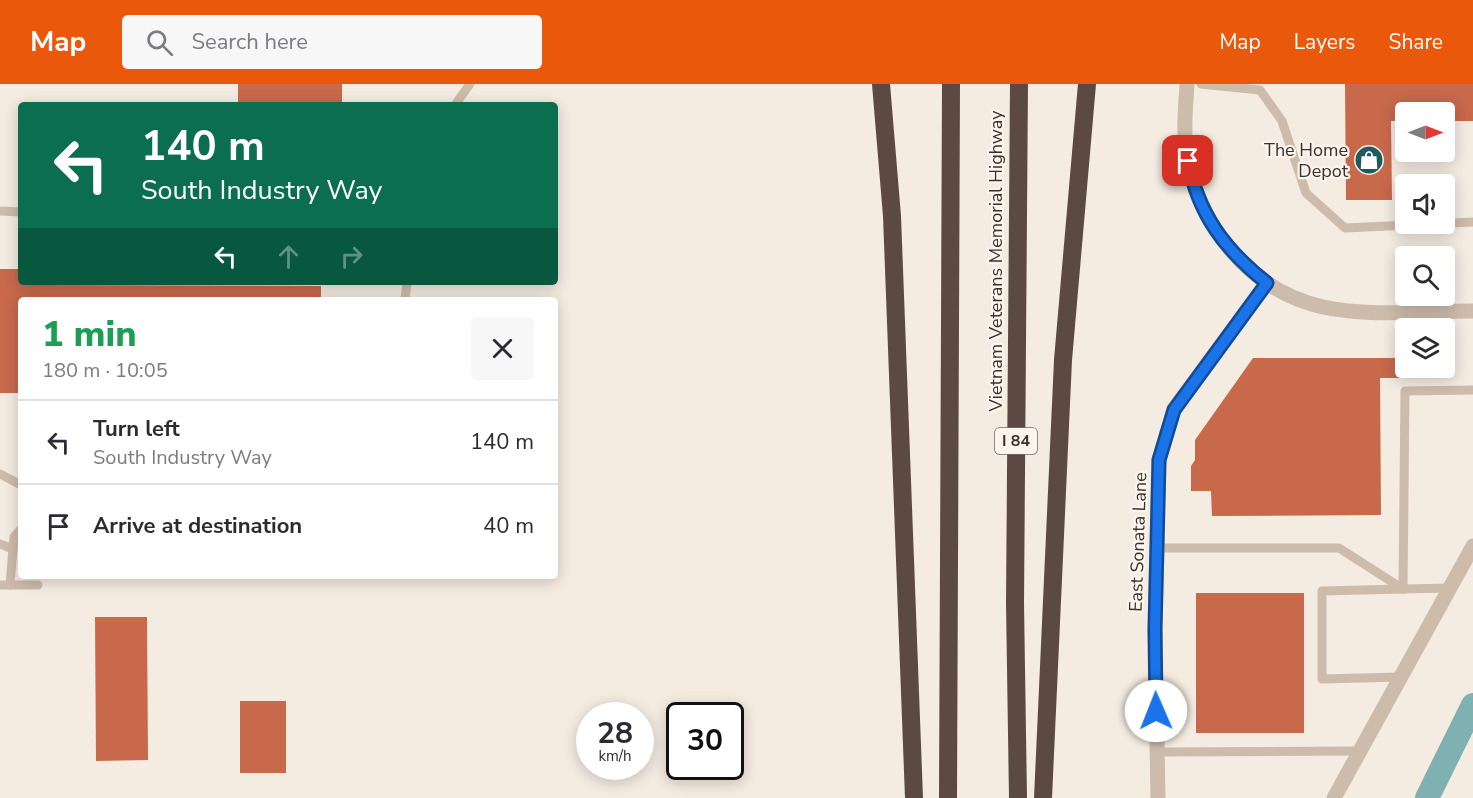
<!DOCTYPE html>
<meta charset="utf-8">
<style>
:root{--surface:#fff;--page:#f7f7f7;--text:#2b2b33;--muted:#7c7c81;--line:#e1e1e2;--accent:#ea580c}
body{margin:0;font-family:"Nunito Sans",sans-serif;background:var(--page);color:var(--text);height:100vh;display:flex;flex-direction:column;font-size:22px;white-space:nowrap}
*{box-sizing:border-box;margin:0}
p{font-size:20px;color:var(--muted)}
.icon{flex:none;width:33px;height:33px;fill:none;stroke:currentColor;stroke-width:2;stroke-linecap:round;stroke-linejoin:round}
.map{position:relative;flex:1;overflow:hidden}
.sheet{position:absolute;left:18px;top:213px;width:540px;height:282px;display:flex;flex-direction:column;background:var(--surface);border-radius:6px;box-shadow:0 3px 15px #0003}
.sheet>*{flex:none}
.top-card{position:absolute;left:18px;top:18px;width:540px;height:183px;border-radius:6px;box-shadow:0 3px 15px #0003;background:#0b6e4f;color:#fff;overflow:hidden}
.needle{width:39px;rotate:90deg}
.tools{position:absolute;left:1395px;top:18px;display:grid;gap:12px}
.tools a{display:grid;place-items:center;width:60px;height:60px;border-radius:6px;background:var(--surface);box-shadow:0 3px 15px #0003;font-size:30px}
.speed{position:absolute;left:576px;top:618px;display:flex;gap:12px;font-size:30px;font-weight:700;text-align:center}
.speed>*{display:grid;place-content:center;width:78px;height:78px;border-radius:50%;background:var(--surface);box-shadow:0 3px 15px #0003;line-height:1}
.speed small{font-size:15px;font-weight:400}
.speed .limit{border:3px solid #111;border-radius:9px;background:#fff;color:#111}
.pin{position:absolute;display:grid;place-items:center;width:51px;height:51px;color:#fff;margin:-26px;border-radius:12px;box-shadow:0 3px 9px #0006}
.me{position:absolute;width:66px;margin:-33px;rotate:359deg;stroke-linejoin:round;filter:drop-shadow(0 0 4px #0008)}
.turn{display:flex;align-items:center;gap:21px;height:126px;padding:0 24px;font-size:27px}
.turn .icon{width:78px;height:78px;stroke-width:2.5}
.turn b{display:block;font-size:42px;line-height:51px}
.lanes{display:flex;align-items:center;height:57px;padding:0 24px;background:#0003;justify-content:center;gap:30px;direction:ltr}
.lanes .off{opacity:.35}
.round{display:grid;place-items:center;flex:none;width:63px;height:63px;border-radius:6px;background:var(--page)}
.summary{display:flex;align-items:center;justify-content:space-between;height:102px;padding:0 24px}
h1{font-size:36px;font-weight:800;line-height:45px;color:#1e9e55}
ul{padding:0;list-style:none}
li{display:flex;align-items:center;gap:18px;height:84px;padding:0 24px;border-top:2px solid var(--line)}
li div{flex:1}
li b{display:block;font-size:22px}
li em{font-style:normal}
header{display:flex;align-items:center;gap:36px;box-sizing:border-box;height:84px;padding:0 30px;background:var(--accent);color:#fff}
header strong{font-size:28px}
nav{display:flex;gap:33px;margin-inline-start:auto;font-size:21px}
.search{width:420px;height:54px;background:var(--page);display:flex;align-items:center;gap:15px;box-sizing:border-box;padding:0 21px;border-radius:6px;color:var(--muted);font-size:22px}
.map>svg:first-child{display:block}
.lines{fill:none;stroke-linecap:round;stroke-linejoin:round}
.canal{stroke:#7fb0b2;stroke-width:24}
.building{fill:#c8694b}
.service{stroke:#cdbbac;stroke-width:9}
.minor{stroke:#cdbbac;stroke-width:15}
.tertiary{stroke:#cdbbac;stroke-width:15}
.motorway{stroke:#5c4a42;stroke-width:18}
.route-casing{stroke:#114b97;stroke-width:15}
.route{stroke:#1a73e8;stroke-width:10}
.labels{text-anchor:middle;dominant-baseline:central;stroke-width:4.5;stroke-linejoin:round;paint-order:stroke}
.shield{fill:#fbf5ee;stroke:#756b66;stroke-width:1.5}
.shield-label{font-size:16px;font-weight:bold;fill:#3b302b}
.poi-label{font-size:18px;fill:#3b302b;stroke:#fbf5ee;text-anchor:end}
.street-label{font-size:18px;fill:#3b302b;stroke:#fbf5ee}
</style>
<header>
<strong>Map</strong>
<div class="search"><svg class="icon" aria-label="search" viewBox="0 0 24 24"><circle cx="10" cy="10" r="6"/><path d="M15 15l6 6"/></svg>Search here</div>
<nav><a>Map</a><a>Layers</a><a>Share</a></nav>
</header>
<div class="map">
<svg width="1473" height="714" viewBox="0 0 1473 714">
<rect width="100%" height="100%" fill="#f4ebe1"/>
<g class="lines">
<path class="canal" d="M1427 714 1473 621"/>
</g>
<g class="building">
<rect x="238" y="0" width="104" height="21"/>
<path d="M1345 0H1473V37H1444V28H1406V37H1391L1392 116H1346Z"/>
<path d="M0 185H21V198H44V201L321 202V216H21V309H0Z"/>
<path d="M1253 274H1400V294H1380L1381 431 1212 432 1211 407H1191V382L1195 376V356Z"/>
<rect x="1196" y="509" width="108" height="140"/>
<path d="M95 533H147L148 676 96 677Z"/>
<rect x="240" y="617" width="46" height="72"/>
</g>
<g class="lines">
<g class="service">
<path d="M1201 0 1260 6 1282 37 1306 109 1345 144 1473 138"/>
<path d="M455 21 470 0"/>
<path d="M0 127 21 128"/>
<path d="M405 216 407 198"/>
<path d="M0 390 21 401"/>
<path d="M0 460 13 465"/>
<path d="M1157 464H1339L1403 505"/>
<path d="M0 501H38"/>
<path d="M10 501 14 453 21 445"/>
<path d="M1450 504 1403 505 1405 307 1473 306"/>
<path d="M1400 593 1322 595V507L1403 505"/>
<path d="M1157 668 1360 667"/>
</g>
<g class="minor">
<path d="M1158 714 1155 545 1159 376 1174 325 1267 199"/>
<path d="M1334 714 1473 462"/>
</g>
<path class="tertiary" d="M1187 0C1186 21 1183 43 1186 64 1196 138 1247 206 1323 223 1370 233 1425 227 1473 227"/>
<g class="motorway">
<path d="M881 0 892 132 914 714"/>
<path d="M948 714 951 0"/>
<path d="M1018 714 1015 519 1019 0"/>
<path d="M1043 714 1063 276 1087 0"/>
</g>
</g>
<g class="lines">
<g class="route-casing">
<path id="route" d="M1156 627 1155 545 1159 376 1174 326 1267 199C1225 166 1198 130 1188 77"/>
</g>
<use href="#route" class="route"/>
</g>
<defs>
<g id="shop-disc" transform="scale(1.5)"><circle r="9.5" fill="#1f5a5e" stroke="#fbf5ee"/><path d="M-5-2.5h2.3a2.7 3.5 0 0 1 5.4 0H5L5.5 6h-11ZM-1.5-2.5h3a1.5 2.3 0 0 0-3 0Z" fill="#fff"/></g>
</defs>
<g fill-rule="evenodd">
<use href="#shop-disc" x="1369" y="76"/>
</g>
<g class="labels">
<rect class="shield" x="995" y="344" width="42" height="26" rx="4.5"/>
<g class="shield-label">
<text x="1016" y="357">I 84</text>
</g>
<g class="poi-label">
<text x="1348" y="66">The Home<tspan x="1348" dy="21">Depot</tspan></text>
</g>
<g class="street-label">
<text transform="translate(996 177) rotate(-90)">Vietnam Veterans Memorial Highway</text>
<text transform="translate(1138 458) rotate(-88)">East Sonata Lane</text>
</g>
</g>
</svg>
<div class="tools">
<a><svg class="needle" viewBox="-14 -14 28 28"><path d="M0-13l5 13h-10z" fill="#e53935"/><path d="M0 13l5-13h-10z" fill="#7c7c81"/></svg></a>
<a><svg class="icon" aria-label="sound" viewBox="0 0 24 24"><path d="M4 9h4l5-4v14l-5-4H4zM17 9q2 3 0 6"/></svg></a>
<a><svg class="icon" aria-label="search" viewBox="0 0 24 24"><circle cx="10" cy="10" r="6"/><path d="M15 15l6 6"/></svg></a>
<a><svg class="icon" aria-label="layers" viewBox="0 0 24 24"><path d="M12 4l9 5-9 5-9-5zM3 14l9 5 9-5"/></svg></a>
</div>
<div class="speed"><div>28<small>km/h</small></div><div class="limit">30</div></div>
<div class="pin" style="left:1188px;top:77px;background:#d93025"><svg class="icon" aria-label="arrive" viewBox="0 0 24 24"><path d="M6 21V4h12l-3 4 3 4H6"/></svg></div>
<svg class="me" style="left:1156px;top:627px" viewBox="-20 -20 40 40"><circle r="19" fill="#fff"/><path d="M0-13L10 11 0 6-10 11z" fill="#1a73e8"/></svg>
<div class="top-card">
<div class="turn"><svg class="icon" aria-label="left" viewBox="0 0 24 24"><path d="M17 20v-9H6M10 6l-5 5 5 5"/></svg><div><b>140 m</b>South Industry Way</div></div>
<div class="lanes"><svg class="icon" aria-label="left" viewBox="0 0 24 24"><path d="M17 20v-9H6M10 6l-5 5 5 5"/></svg><svg class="icon off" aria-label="ahead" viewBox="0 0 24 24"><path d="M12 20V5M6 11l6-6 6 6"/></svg><svg class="icon off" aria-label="right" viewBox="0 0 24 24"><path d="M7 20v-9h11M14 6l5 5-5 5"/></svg></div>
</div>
<section class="sheet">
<div class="summary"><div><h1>1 min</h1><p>180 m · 10:05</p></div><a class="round"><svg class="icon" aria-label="close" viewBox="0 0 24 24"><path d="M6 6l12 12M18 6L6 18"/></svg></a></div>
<ul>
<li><svg class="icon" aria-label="left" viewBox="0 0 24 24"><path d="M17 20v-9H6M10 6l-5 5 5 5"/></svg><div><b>Turn left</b><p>South Industry Way</p></div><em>140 m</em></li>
<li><svg class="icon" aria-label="arrive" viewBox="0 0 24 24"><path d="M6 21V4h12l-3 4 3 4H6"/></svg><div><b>Arrive at destination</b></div><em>40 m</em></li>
</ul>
</section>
</div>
